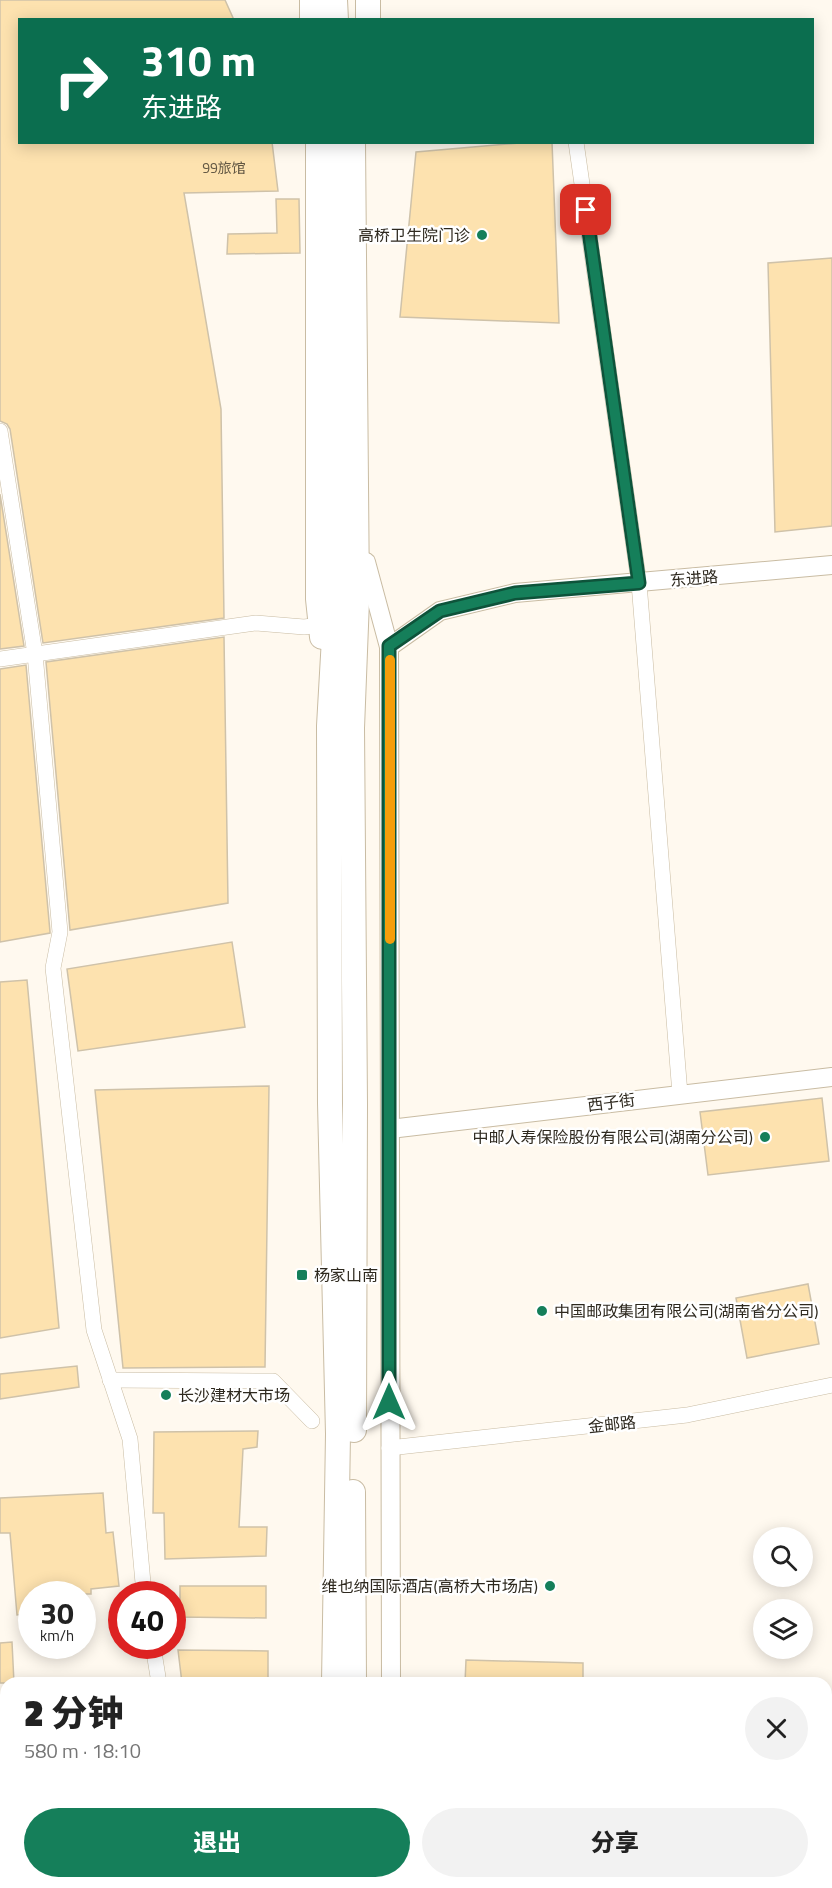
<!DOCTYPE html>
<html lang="zh">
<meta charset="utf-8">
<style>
:root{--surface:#fff;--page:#f2f2f2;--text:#222;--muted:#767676;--accent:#157f5a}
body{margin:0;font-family:"Titillium Web","Noto Sans SC",sans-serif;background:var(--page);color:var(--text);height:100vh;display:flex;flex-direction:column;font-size:22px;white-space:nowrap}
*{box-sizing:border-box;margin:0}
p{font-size:20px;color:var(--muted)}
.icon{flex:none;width:33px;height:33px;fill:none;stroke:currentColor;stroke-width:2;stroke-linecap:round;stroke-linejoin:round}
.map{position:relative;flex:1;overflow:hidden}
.panel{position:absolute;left:0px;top:1677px;width:832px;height:212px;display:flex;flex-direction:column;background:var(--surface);border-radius:18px 18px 0 0;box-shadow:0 3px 15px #0003}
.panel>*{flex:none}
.guide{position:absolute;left:18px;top:18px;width:796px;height:126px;border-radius:0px;box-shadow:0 3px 15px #0003;background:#0b6e4f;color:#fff;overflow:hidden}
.controls{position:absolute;left:753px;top:1527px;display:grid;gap:12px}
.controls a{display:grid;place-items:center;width:60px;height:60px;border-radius:50%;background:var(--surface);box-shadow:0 3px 15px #0003;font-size:30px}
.speed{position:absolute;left:18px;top:1581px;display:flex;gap:12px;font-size:30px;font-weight:700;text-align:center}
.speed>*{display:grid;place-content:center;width:78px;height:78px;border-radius:50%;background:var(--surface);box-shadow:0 3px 15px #0003;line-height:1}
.speed small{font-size:15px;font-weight:400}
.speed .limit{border:9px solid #d22;background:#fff;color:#111}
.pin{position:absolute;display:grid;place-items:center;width:51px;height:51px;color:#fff;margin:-26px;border-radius:12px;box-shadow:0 3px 9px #0006}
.me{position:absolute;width:66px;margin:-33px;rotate:0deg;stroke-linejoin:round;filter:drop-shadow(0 0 4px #0008)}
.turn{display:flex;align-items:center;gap:21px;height:126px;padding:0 24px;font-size:27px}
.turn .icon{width:78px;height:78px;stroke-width:2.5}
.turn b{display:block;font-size:42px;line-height:51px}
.round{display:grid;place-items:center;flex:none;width:63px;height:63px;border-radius:32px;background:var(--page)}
.headline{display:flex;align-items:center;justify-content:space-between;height:102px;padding:0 24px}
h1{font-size:36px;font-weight:800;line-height:45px}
.primary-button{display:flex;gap:12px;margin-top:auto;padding:12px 24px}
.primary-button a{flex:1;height:69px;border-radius:36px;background:var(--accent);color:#fff;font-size:24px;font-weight:800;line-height:69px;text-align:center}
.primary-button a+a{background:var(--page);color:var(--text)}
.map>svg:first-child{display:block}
.building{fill:#fde2af;stroke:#cfc2a9;stroke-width:1.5}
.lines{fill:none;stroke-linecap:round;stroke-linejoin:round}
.minor-casing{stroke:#c9bca3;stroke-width:16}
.tertiary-casing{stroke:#c9bca3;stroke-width:20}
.trunk-casing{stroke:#c9bca3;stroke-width:26}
.minor{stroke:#fff;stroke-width:15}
.tertiary{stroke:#fff;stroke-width:18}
.trunk{stroke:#fff;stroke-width:24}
.route-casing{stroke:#0e533a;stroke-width:15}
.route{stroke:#157f5a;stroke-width:10}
.slow{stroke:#f59e0b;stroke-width:10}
.poi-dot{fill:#157f5a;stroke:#fff;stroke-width:2}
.labels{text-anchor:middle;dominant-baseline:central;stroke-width:5;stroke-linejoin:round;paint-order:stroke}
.number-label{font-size:14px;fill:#625743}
.poi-label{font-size:16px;fill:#2e291f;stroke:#fff;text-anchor:end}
.street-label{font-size:16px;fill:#2e291f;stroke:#fff}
</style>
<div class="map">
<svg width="832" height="1888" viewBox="0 0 832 1888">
<rect width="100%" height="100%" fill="#fff9ef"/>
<g class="building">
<path d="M0 0H225L234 20H20V142H272L278 191 184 193 221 409 224 618 43 643 10 429 7 424 0 421Z"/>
<path d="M531 142H552L559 323 400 317 416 152Z"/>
<path d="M276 199H299L300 253 227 254 228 234 277 233Z"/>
<path d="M832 258V526L775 532 768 263Z"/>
<path d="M0 494 24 646 0 649Z"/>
<path d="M224 637 228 903 70 930 46 662Z"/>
<path d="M26 665 50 932V933L0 942V669Z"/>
<path d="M232 942 245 1027 78 1051 67 969Z"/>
<path d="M27 980 59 1328 0 1338V982Z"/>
<path d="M269 1086 265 1367 123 1368 95 1090Z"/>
<path d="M822 1098 829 1161 708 1175 700 1112Z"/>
<path d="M808 1284 819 1344 747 1358 736 1298Z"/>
<path d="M77 1366 79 1387 0 1399V1374Z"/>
<path d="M258 1431 257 1447 243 1449 239 1527H267L266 1556 165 1559 164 1513H153L154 1432Z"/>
<path d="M103 1493 106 1533 113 1532 119 1586 91 1589V1594H32V1613L17 1615 10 1533H0V1498Z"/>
<path d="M180 1586H266V1618L180 1617Z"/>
<path d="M12 1642 14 1683H0V1643Z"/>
<path d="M178 1650 268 1651V1683H182Z"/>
<path d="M466 1660 583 1663V1683H465Z"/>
</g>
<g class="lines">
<g class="minor-casing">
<g id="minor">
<path d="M576 142 639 583 680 1094"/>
<path d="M0 431 35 654 60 932 53 968 94 1330 130 1439 144 1594"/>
<path d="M0 659 256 623 304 627 321 625"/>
<path d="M110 1380 273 1381 312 1421"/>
<path d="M389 1448 687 1415 832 1385"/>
<path d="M153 1646 159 1683"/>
<path d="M193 1882 194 1888"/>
</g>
</g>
<g class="tertiary-casing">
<g id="tertiary">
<path d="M366 562 389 647 391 1683"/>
<path d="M389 647 440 611 515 593 832 565"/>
<path d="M390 1129 832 1077"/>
<path d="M391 1882V1888"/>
</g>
</g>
<g class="trunk-casing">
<g id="trunk">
<path d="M335 0 336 20"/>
<path d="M312 20V0"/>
<path d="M368 20V0"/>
<path d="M318 142V599L322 637"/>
<path d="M353 142 357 600 352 728 355 1104 354 1430"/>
<path d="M353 1492 354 1683"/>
<path d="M334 1683 338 1434 330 1103 329 726 336 603V142"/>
<path d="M356 1882V1888"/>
<path d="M331 1888V1882"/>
</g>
</g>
<use href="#minor" class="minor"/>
<use href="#tertiary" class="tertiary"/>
<use href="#trunk" class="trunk"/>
</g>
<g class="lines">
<g class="route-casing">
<path id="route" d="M389 1402V646L440 611 515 593 639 583 586 210"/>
</g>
<use href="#route" class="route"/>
<path class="slow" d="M390 660V939"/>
</g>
<g class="poi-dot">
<circle cx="482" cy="235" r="6"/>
<circle cx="765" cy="1137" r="6"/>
<rect x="296" y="1269" width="12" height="12" rx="3"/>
<circle cx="542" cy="1311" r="6"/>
<circle cx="166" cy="1395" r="6"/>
<circle cx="550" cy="1586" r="6"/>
</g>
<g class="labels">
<g class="number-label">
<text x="224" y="167">99旅馆</text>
</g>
<g class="poi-label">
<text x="470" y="235">高桥卫生院门诊</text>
<text x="753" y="1137">中邮人寿保险股份有限公司(湖南分公司)</text>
<text x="314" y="1275" text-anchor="start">杨家山南</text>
<text x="554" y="1311" text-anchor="start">中国邮政集团有限公司(湖南省分公司)</text>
<text x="178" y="1395" text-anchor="start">长沙建材大市场</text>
<text x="538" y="1586">维也纳国际酒店(高桥大市场店)</text>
</g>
<g class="street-label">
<text transform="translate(694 578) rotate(-5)">东进路</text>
<text transform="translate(611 1102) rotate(-7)">西子街</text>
<text transform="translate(612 1424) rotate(-6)">金邮路</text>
</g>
</g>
</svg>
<div class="controls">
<a><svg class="icon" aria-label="search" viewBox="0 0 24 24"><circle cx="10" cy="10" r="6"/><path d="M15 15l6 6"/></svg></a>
<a><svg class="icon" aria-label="layers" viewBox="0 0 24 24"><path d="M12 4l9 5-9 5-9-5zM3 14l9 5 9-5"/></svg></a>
</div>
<div class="speed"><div>30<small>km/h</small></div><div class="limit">40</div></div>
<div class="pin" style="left:586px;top:210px;background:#d93025"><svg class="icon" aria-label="arrive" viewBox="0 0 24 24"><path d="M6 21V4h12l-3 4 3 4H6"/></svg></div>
<svg class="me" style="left:389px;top:1402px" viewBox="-20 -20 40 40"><path d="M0-17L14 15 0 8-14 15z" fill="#157f5a" stroke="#fff" stroke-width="4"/></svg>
<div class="guide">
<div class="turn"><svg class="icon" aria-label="right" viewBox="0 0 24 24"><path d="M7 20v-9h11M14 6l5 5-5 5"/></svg><div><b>310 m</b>东进路</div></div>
</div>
<section class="panel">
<div class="headline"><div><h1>2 分钟</h1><p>580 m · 18:10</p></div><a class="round"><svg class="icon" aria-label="close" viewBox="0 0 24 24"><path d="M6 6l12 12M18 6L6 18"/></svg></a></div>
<div class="primary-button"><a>退出</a><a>分享</a></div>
</section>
</div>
